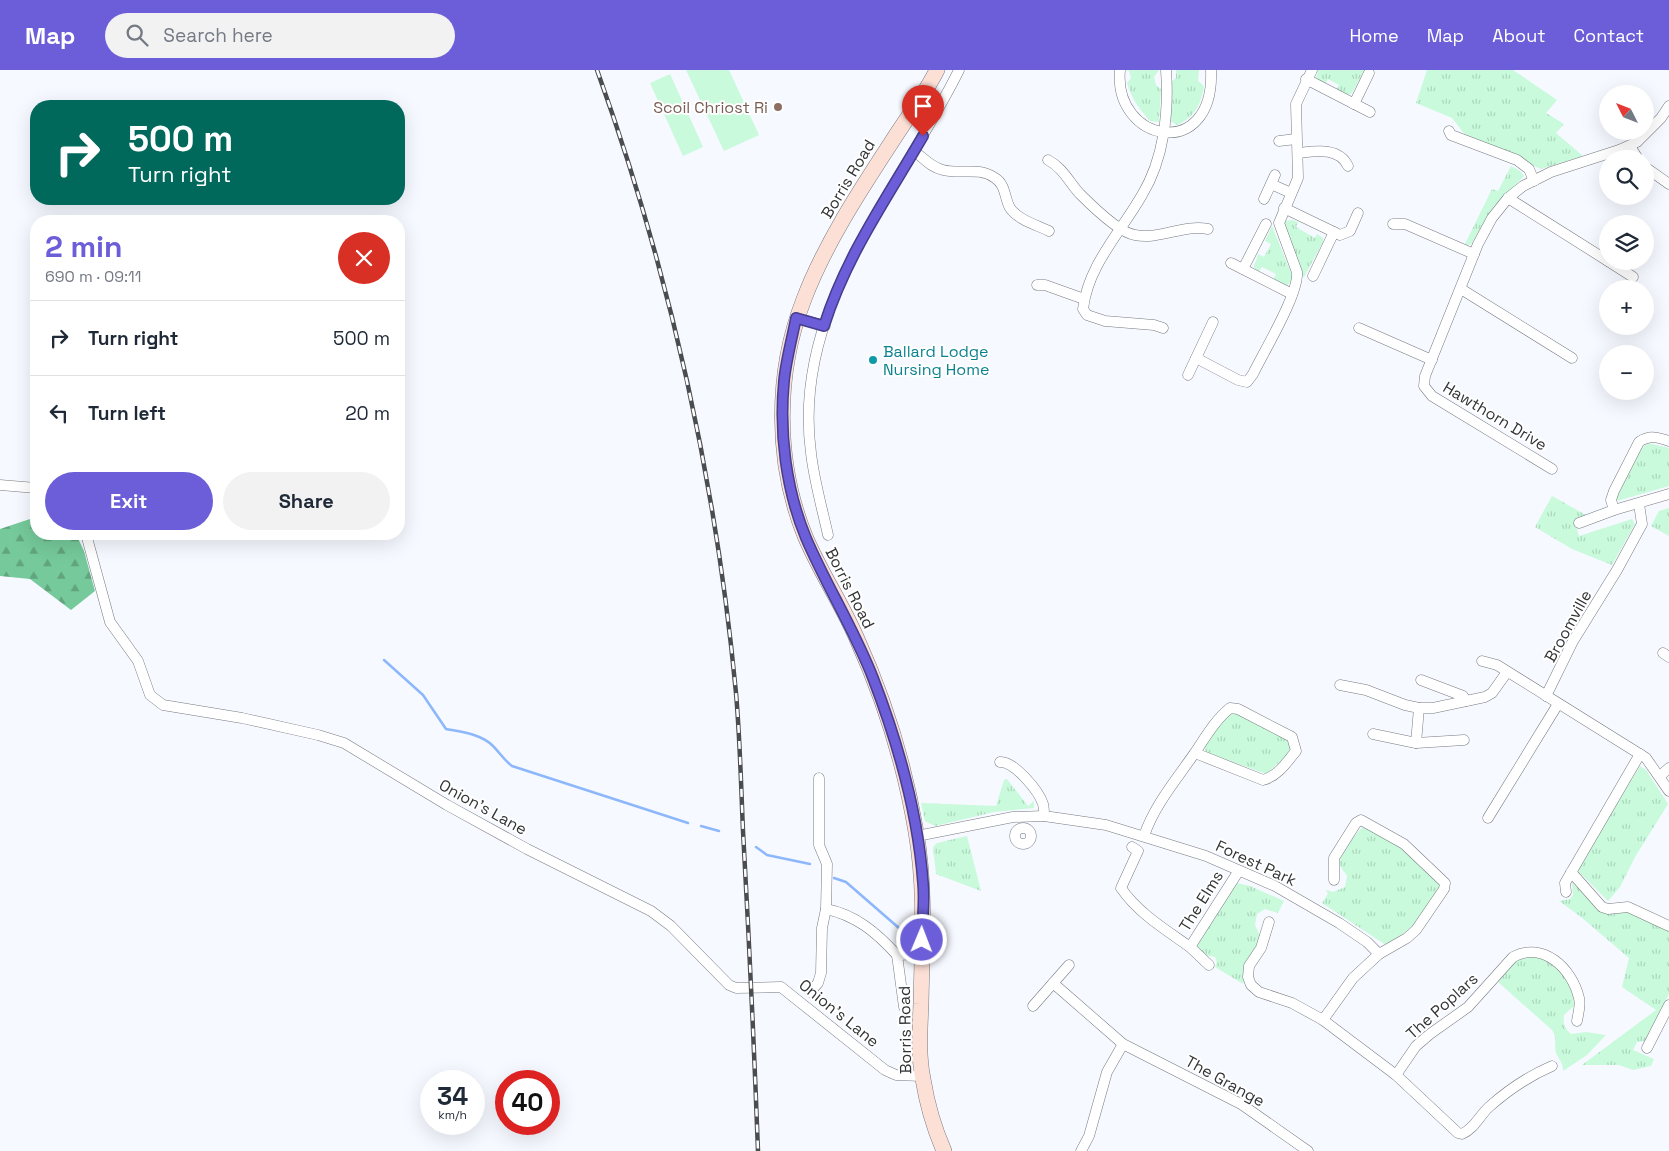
<!DOCTYPE html>
<meta charset="utf-8">
<style>
:root{--surface:#fff;--page:#f2f2f3;--text:#1f2937;--muted:#747a83;--line:#e0e1e3;--accent:#6c5ed8}
body{margin:0;font-family:"Space Grotesk",sans-serif;background:var(--page);color:var(--text);height:100vh;display:flex;flex-direction:column;font-size:19px;white-space:nowrap}
*{box-sizing:border-box;margin:0}
p{font-size:16px;color:var(--muted)}
.icon{flex:none;width:28px;height:28px;fill:none;stroke:currentColor;stroke-width:2;stroke-linecap:round;stroke-linejoin:round}
.map{position:relative;flex:1;overflow:hidden}
.side{position:absolute;left:30px;top:145px;width:375px;height:325px;display:flex;flex-direction:column;background:var(--surface);border-radius:20px;box-shadow:0 5px 20px #0002}
.side>*{flex:none}
.banner{position:absolute;left:30px;top:30px;width:375px;height:105px;border-radius:20px;box-shadow:0 5px 20px #0002;background:#00695c;color:#fff;overflow:hidden}
.needle{width:32px;rotate:312deg}
.fabs{position:absolute;left:1599px;top:15px;display:grid;gap:10px}
.fabs a{display:grid;place-items:center;width:55px;height:55px;border-radius:50%;background:var(--surface);box-shadow:0 5px 20px #0002;font-size:25px}
.speed{position:absolute;left:420px;top:1000px;display:flex;gap:10px;font-size:25px;font-weight:700;text-align:center}
.speed>*{display:grid;place-content:center;width:65px;height:65px;border-radius:50%;background:var(--surface);box-shadow:0 5px 20px #0002;line-height:1}
.speed small{font-size:12px;font-weight:400}
.speed .limit{border:8px solid #d22;background:#fff;color:#111}
.pin{position:absolute;display:grid;place-items:center;width:42px;height:42px;color:#fff;margin:-51px -21px;border-radius:50% 50% 50% 0;rotate:-45deg;box-shadow:0 0 5px #0007}
.pin .icon{rotate:45deg}
.me{position:absolute;width:55px;margin:-28px;rotate:1deg;stroke-linejoin:round;filter:drop-shadow(0 0 4px #0008)}
.turn{display:flex;align-items:center;gap:18px;height:105px;padding:0 15px;font-size:22px}
.turn .icon{width:65px;height:65px;stroke-width:2.5}
.turn b{display:block;font-size:35px;line-height:42px}
.round{display:grid;place-items:center;flex:none;width:52px;height:52px;border-radius:26px;background:var(--page)}
.summary{display:flex;align-items:center;justify-content:space-between;height:85px;padding:0 15px}
h1{font-size:30px;font-weight:600;line-height:38px;color:var(--accent)}
.button{display:flex;gap:10px;margin-top:auto;padding:10px 15px}
.button a{flex:1;height:58px;border-radius:30px;background:var(--accent);color:#fff;font-size:20px;font-weight:600;line-height:58px;text-align:center}
.button a+a{background:var(--page);color:var(--text)}
ul{padding:0;list-style:none}
li{display:flex;align-items:center;gap:15px;height:75px;padding:0 15px;border-top:1px solid var(--line)}
li div{flex:1}
li b{display:block;font-size:19px}
li em{font-style:normal}
header{display:flex;align-items:center;gap:30px;box-sizing:border-box;height:70px;padding:0 25px;background:var(--accent);color:#fff}
header strong{font-size:24px}
nav{display:flex;gap:28px;margin-inline-start:auto;font-size:18px}
.search{width:350px;height:45px;background:var(--page);display:flex;align-items:center;gap:12px;box-sizing:border-box;padding:0 18px;border-radius:28px;color:var(--muted);font-size:19px}
.map>svg:first-child{display:block}
.grass{fill:url(#grass-tufts)}
.forest{fill:url(#forest-firs)}
.pitch{fill:#c8fadb}
.lines{fill:none;stroke-linecap:round;stroke-linejoin:round}
.stream{stroke:#8db7fb;stroke-width:2.5}
.street-casing{stroke:#777a7f;stroke-width:11}
.secondary-casing{stroke:#777a7f;stroke-width:16}
.street{stroke:#fff;stroke-width:10}
.secondary{stroke:#fcdfd5;stroke-width:15}
.rail-casing{stroke:#4b4c4f;stroke-width:4.5}
.rail{stroke:#fff;stroke-width:2.5;stroke-dasharray:8;stroke-linecap:butt}
.route-casing{stroke:#463d8c;stroke-width:12}
.route{stroke:#6c5ed8;stroke-width:9}
.education-dot{fill:#8d6e63;stroke:#fff;stroke-width:2}
.culture-dot{fill:#0f9aa8;stroke:#fff;stroke-width:2}
.labels{text-anchor:middle;dominant-baseline:central;stroke-width:4;stroke-linejoin:round;paint-order:stroke}
.education-label{font-size:16px;fill:#785e54;stroke:#fff;text-anchor:end}
.street-label{font-size:16px;fill:#323335;stroke:#fff}
.culture-label{font-size:16px;fill:#0d838f;stroke:#fff;text-anchor:start}
</style>
<header>
<strong>Map</strong>
<div class="search"><svg class="icon" aria-label="search" viewBox="0 0 24 24"><circle cx="10" cy="10" r="6"/><path d="M15 15l6 6"/></svg>Search here</div>
<nav><a>Home</a><a>Map</a><a>About</a><a>Contact</a></nav>
</header>
<div class="map">
<svg width="1669" height="1081" viewBox="0 0 1669 1081">
<defs>
<pattern id="grass-tufts" width="24" height="20" patternUnits="userSpaceOnUse" patternTransform="scale(1.25)"><rect width="24" height="20" fill="#c8fadb"/><path d="M3 7l-1-3M5 7V3M7 7l1-3M15 17l-1-3M17 17v-4M19 17l1-3" fill="none" stroke="#acd7bd"/></pattern>
<pattern id="forest-firs" width="22" height="20" patternUnits="userSpaceOnUse" patternTransform="scale(1.25)"><rect width="22" height="20" fill="#75c99a"/><path d="M5 1l3.5 6h-7zM16 11l3.5 6h-7z" fill="#61a47e"/></pattern>
</defs>
<rect width="100%" height="100%" fill="#f6f9ff"/>
<g class="grass">
<path d="M1126 0H1159L1154 7 1156 15 1161 19 1159 52 1150 51C1139 39 1132 29 1127 13L1131 8 1129 1Z"/>
<path d="M1176 0H1199L1198 11 1204 16C1201 34 1195 47 1177 55L1169 50 1170 13 1176 8Z"/>
<path d="M1318 0H1364L1352 23 1347 25 1336 20 1339 15 1328 9 1325 14 1316 9Z"/>
<path d="M1427 0H1513L1557 30 1546 43 1564 54 1556 63 1583 86 1541 99 1466 66 1452 48 1416 33Z"/>
<path d="M1511 96 1520 101 1524 106 1493 137 1471 174 1464 176 1492 119 1498 121Z"/>
<path d="M1292 150 1298 152 1296 157 1315 168 1317 164 1323 168V172L1304 207 1302 206 1284 153 1285 151Z"/>
<path d="M1272 156 1293 208 1286 217 1273 210 1276 204 1262 197 1258 203 1254 197 1258 184 1264 187 1271 174 1265 171Z"/>
<path d="M1648 373 1669 378V416L1617 431V421L1643 377Z"/>
<path d="M1552 426 1586 445 1574 450 1579 466 1632 449 1635 454 1612 495 1572 479 1535 457Z"/>
<path d="M1669 438V466L1651 456 1659 441Z"/>
<path d="M1235 643 1287 668 1291 676 1287 685 1266 704 1206 682 1204 675 1228 644Z"/>
<path d="M1640 696 1646 700 1668 734 1635 787 1620 817 1608 831 1577 800Z"/>
<path d="M1007 709 1028 736 1034 731V738L994 742 935 756 925 751 921 733 996 736 1004 710Z"/>
<path d="M1364 757 1402 778 1442 814C1424 843 1417 857 1386 875L1322 833 1328 824 1326 820 1333 822 1345 817 1347 806C1345 802 1339 797 1340 792 1340 785 1358 759 1364 757Z"/>
<path d="M967 766 981 821 936 804 933 777 937 773Z"/>
<path d="M1572 812 1601 842 1607 844 1627 840 1669 860V924L1645 971 1637 972 1633 980 1654 989 1651 996 1633 1000 1619 995H1582L1656 940 1622 917 1629 888 1581 847 1559 831 1570 829 1573 825Z"/>
<path d="M1237 813 1250 816 1284 831 1278 843 1265 839 1257 844 1255 855 1260 866 1256 876 1246 893 1243 914 1215 897 1217 893 1215 887 1204 885 1196 876 1232 818Z"/>
<path d="M1536 886C1562 896 1566 909 1577 933L1564 945C1563 953 1564 958 1571 964L1586 962 1606 965 1587 985 1563 1001C1563 993 1560 991 1557 985 1553 978 1558 968 1552 960L1498 912 1516 890Z"/>
</g>
<path class="forest" d="M36 447V464H76L84 481 95 521 71 540 30 509 0 506V459Z"/>
<g class="pitch">
<path d="M686 0H729L759 65 724 81Z"/>
<path d="M670 4 703 77 683 86 650 13Z"/>
</g>
<g class="lines">
<g class="stream">
<path d="M384 590 423 625 446 659C462 662 481 664 493 676 500 683 504 690 512 696L688 753"/>
<path d="M701 756 719 761"/>
<path d="M756 777 767 785 810 794"/>
<path d="M834 808 846 812 915 872"/>
</g>
<g class="street-casing">
<g id="street">
<path d="M1120 0C1113 73 1215 93 1211 0"/>
<path d="M1306 9 1370 42"/>
<path d="M1354 34 1369 3"/>
<path d="M1449 61 1451 65 1517 90 1529 99 1534 111"/>
<path d="M1279 71 1296 69"/>
<path d="M1630 76 1638 89"/>
<path d="M914 81C924 88 930 97 943 100 961 105 978 96 995 108 1006 115 1004 127 1010 138 1018 150 1037 155 1049 161"/>
<path d="M1299 83C1316 81 1339 77 1348 96"/>
<path d="M1048 90C1063 98 1069 112 1080 124 1091 135 1120 163 1135 165 1160 170 1184 154 1208 159"/>
<path d="M1645 97 1669 114"/>
<path d="M1271 114 1291 123"/>
<path d="M1508 128 1608 191"/>
<path d="M1264 129 1275 105"/>
<path d="M1284 138 1340 165 1350 161 1358 143"/>
<path d="M1393 154H1405L1474 184"/>
<path d="M1608 191 1633 207"/>
<path d="M1231 193 1292 224"/>
<path d="M1243 199 1266 154"/>
<path d="M1313 206 1334 162"/>
<path d="M1037 215H1045L1084 229"/>
<path d="M1461 219 1572 288"/>
<path d="M797 248 825 256"/>
<path d="M1163 258 1154 255 1105 251 1087 245 1083 239C1088 195 1121 162 1142 125 1164 89 1169 42 1166 0"/>
<path d="M1359 258 1432 290"/>
<path d="M1196 288 1238 310 1247 312 1253 304C1264 281 1299 224 1297 202L1279 153 1298 108 1296 34 1312 0"/>
<path d="M1188 305 1213 252"/>
<path d="M1552 399 1432 326 1424 316 1425 306 1478 174 1492 148 1508 128 1523 116 1551 102 1619 80 1637 72 1661 48 1669 36"/>
<path d="M0 415 36 418"/>
<path d="M1614 440 1611 430 1614 421 1639 372C1649 365 1658 367 1669 371"/>
<path d="M1579 453 1614 440 1669 424"/>
<path d="M86 464 110 552 138 591 150 625 163 635 242 648 318 665 344 673 447 735 527 779 651 841 671 856 729 915 736 918 781 917 885 1000 896 1005 922 1006"/>
<path d="M828 465C822 438 814 410 811 383 791 237 899 122 959 0"/>
<path d="M1663 583 1669 587"/>
<path d="M1482 591 1497 595 1646 688 1669 721"/>
<path d="M1421 610 1463 626 1466 631"/>
<path d="M1340 615 1366 620 1405 635 1419 638H1433L1485 627 1492 623 1507 602"/>
<path d="M1546 626 1573 571 1617 500 1642 454 1639 434"/>
<path d="M1373 664 1416 673 1464 670"/>
<path d="M1416 673 1419 638"/>
<path d="M1000 692C1014 691 1039 721 1043 734 1044 738 1044 742 1044 746"/>
<path d="M1660 706 1669 698"/>
<path d="M1488 748 1558 634"/>
<circle cx="1023" cy="766" r="8"/>
<path d="M917 766 1013 747 1044 746 1106 755 1206 786 1275 816 1339 853 1367 872 1379 884"/>
<path d="M1144 766C1154 736 1176 710 1194 684 1205 668 1215 650 1230 638L1238 639 1292 667 1296 681C1287 692 1278 706 1263 710L1195 683"/>
<path d="M1132 777 1138 781 1121 818C1138 843 1166 860 1190 877L1238 802"/>
<path d="M1571 802 1602 837 1608 839 1628 837 1669 856"/>
<path d="M1566 822 1565 813 1640 684"/>
<path d="M826 839C856 845 877 863 897 885L922 884"/>
<path d="M1269 852 1261 878 1249 896 1248 907 1251 915 1259 922 1292 933 1323 950 1396 1005 1458 1063 1462 1064C1474 1059 1480 1045 1489 1037 1508 1020 1529 1006 1552 996"/>
<path d="M1190 877 1209 895"/>
<path d="M897 885 904 937"/>
<path d="M1053 913 1123 974 1241 1034 1308 1081"/>
<path d="M810 922 818 913 821 903 822 858 826 839 827 794 819 775V708"/>
<path d="M1033 936 1069 895"/>
<path d="M1323 950 1353 908 1379 884 1407 868 1416 860 1444 819 1445 813 1404 774 1361 750 1356 753 1334 788V810"/>
<path d="M1647 978 1669 935"/>
<path d="M1396 1005 1416 976 1430 964 1468 937 1513 887C1543 871 1572 898 1579 928 1581 936 1578 944 1577 951"/>
<path d="M1081 1081 1089 1066 1107 1002 1123 974"/>
</g>
</g>
<g class="secondary-casing">
<path id="secondary" d="M937 0C924 26 906 49 891 73 859 122 825 174 804 229 775 303 775 392 805 466 820 502 842 534 857 569 885 631 905 696 916 762 926 819 922 876 921 934 920 959 918 985 923 1009 927 1034 934 1058 944 1081"/>
</g>
<use href="#street" class="street"/>
<use href="#secondary" class="secondary"/>
<g class="rail-casing">
<path id="rail" d="M597 0C669 200 716 412 736 623 740 669 741 715 743 761 749 868 754 974 758 1081"/>
</g>
<use href="#rail" class="rail"/>
</g>
<g class="lines">
<g class="route-casing">
<path id="route" d="M922 870C922 851 925 832 923 813 918 743 898 673 873 608 854 559 826 515 806 468 786 420 779 363 784 311 786 290 792 269 796 248L824 256C846 186 887 128 923 66"/>
</g>
<use href="#route" class="route"/>
</g>
<circle class="education-dot" cx="778" cy="37" r="5"/>
<circle class="culture-dot" cx="873" cy="290" r="5"/>
<g class="labels">
<g class="education-label">
<text x="768" y="37">Scoil Chriost Ri</text>
</g>
<g class="street-label">
<text transform="translate(848 109) rotate(-59)">Borris Road</text>
<text transform="translate(1495 346) rotate(31)">Hawthorn Drive</text>
<text transform="translate(850 518) rotate(63)">Borris Road</text>
<text transform="translate(1568 556) rotate(-61)">Broomville</text>
<text transform="translate(483 737) rotate(29)">Onion's Lane</text>
<text transform="translate(1256 793) rotate(25)">Forest Park</text>
<text transform="translate(1201 831) rotate(-58)">The Elms</text>
<text transform="translate(1442 936) rotate(-42)">The Poplars</text>
<text transform="translate(839 943) rotate(39)">Onion's Lane</text>
<text transform="translate(905 960) rotate(-91)">Borris Road</text>
<text transform="translate(1225 1011) rotate(29)">The Grange</text>
</g>
<g class="culture-label">
<text x="883" y="281">Ballard Lodge<tspan x="883" dy="18">Nursing Home</tspan></text>
</g>
</g>
</svg>
<div class="fabs">
<a><svg class="needle" viewBox="-14 -14 28 28"><path d="M0-13l5 13h-10z" fill="#e53935"/><path d="M0 13l5-13h-10z" fill="#747a83"/></svg></a>
<a><svg class="icon" aria-label="search" viewBox="0 0 24 24"><circle cx="10" cy="10" r="6"/><path d="M15 15l6 6"/></svg></a>
<a><svg class="icon" aria-label="layers" viewBox="0 0 24 24"><path d="M12 4l9 5-9 5-9-5zM3 14l9 5 9-5"/></svg></a>
<a>+</a>
<a>−</a>
</div>
<div class="speed"><div>34<small>km/h</small></div><div class="limit">40</div></div>
<div class="pin" style="left:923px;top:66px;background:#d93025"><svg class="icon" aria-label="arrive" viewBox="0 0 24 24"><path d="M6 21V4h12l-3 4 3 4H6"/></svg></div>
<svg class="me" style="left:922px;top:870px" viewBox="-20 -20 40 40"><circle r="17" fill="#6c5ed8" stroke="#fff" stroke-width="3"/><path d="M0-11L8 9 0 5-8 9z" fill="#fff"/></svg>
<div class="banner">
<div class="turn"><svg class="icon" aria-label="right" viewBox="0 0 24 24"><path d="M7 20v-9h11M14 6l5 5-5 5"/></svg><div><b>500 m</b>Turn right</div></div>
</div>
<section class="side">
<div class="summary"><div><h1>2 min</h1><p>690 m · 09:11</p></div><a class="round" style="background:#d93025;color:#fff"><svg class="icon" aria-label="close" viewBox="0 0 24 24"><path d="M6 6l12 12M18 6L6 18"/></svg></a></div>
<ul>
<li><svg class="icon" aria-label="right" viewBox="0 0 24 24"><path d="M7 20v-9h11M14 6l5 5-5 5"/></svg><div><b>Turn right</b></div><em>500 m</em></li>
<li><svg class="icon" aria-label="left" viewBox="0 0 24 24"><path d="M17 20v-9H6M10 6l-5 5 5 5"/></svg><div><b>Turn left</b></div><em>20 m</em></li>
</ul>
<div class="button"><a>Exit</a><a>Share</a></div>
</section>
</div>
